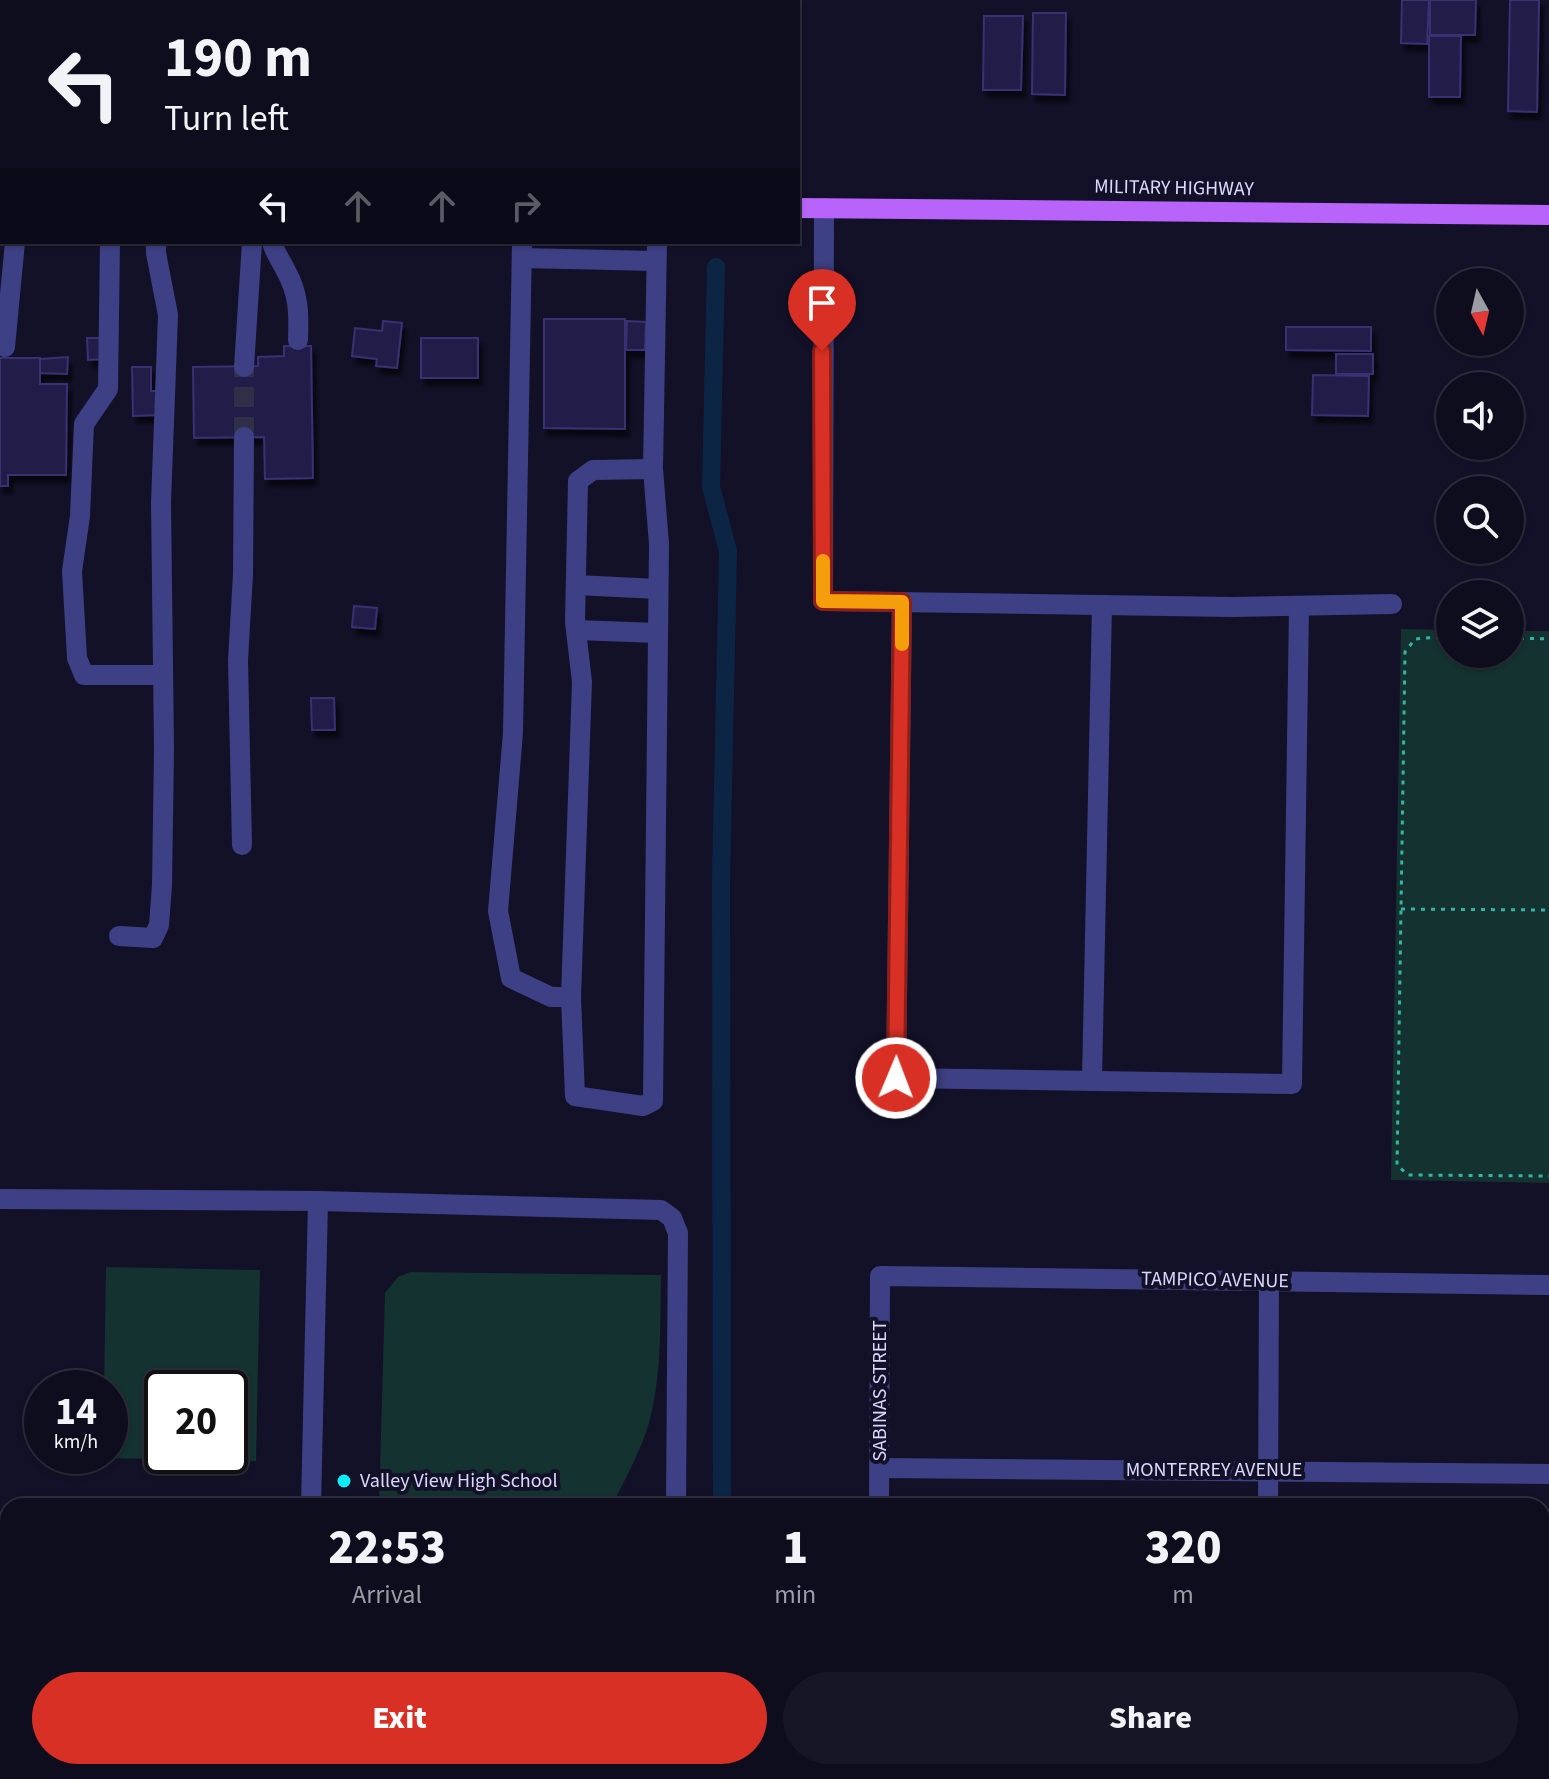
<!DOCTYPE html>
<style>
:root{--surface:#0e0d1e;--page:#171627;--text:#f1f3f6;--muted:#9b9ca4;--line:#2e2d3c;--accent:#d93025}
body{margin:0;font-family:"Source Sans 3",sans-serif;background:var(--page);color:var(--text);height:100vh;display:flex;flex-direction:column;font-size:30px;white-space:nowrap}
*{box-sizing:border-box;margin:0}
p{font-size:26px;color:var(--muted)}
.icon{flex:none;width:44px;height:44px;fill:none;stroke:currentColor;stroke-width:2;stroke-linecap:round;stroke-linejoin:round}
.map{position:relative;flex:1;overflow:hidden}
.sheet{position:absolute;left:0px;top:1498px;width:1550px;height:282px;display:flex;flex-direction:column;background:var(--surface);border-radius:24px 24px 0 0;box-shadow:0 2px 6px #0004,0 0 0 2px var(--line)}
.sheet>*{flex:none}
.guide{position:absolute;left:0px;top:0px;width:800px;height:244px;box-shadow:0 2px 6px #0004,0 0 0 2px var(--line);background:#0e0d1e;color:var(--text);overflow:hidden}
.needle{width:52px;rotate:172deg}
.tools{position:absolute;left:1436px;top:268px;display:grid;gap:16px}
.tools a{display:grid;place-items:center;width:88px;height:88px;border-radius:50%;background:var(--surface);box-shadow:0 2px 6px #0004,0 0 0 2px var(--line);font-size:40px}
.speed{position:absolute;left:24px;top:1370px;display:flex;gap:16px;font-size:40px;font-weight:700;text-align:center}
.speed>*{display:grid;place-content:center;width:104px;height:104px;border-radius:50%;background:var(--surface);box-shadow:0 2px 6px #0004,0 0 0 2px var(--line);line-height:1}
.speed small{font-size:20px;font-weight:400}
.speed .limit{border:4px solid #111;border-radius:12px;background:#fff;color:#111}
.pin{position:absolute;display:grid;place-items:center;width:68px;height:68px;color:#fff;margin:-82px -34px;border-radius:50% 50% 50% 0;rotate:-45deg;box-shadow:0 0 8px #0007}
.pin .icon{rotate:45deg}
.me{position:absolute;width:88px;margin:-44px;rotate:1deg;stroke-linejoin:round;filter:drop-shadow(0 0 6px #0008)}
.turn{display:flex;align-items:center;gap:28px;height:168px;padding:0 32px;font-size:36px}
.turn .icon{width:104px;height:104px;stroke-width:2.5}
.turn b{display:block;font-size:56px;line-height:68px}
.lanes{display:flex;align-items:center;height:76px;padding:0 32px;background:#0003;justify-content:center;gap:40px;direction:ltr}
.lanes .off{opacity:.35}
.eta{display:flex;justify-content:space-evenly;align-items:center;height:136px;text-align:center}
.eta b{font-size:48px;font-weight:800;line-height:56px}
.cta{display:flex;gap:16px;margin-top:auto;padding:16px 32px}
.cta a{flex:1;height:92px;border-radius:48px;background:var(--accent);color:#fff;font-size:32px;font-weight:800;line-height:92px;text-align:center}
.cta a+a{background:var(--page);color:var(--text)}
.map>svg:first-child{display:block}
.green{fill:#14322f;fill-rule:evenodd}
.lines{fill:none;stroke-linecap:round;stroke-linejoin:round}
.canal{stroke:#0d2545;stroke-width:18}
.building{fill:#241e48;stroke:#393073;stroke-width:2;filter:url(#shadow)}
.minor-tunnel{stroke:#312f48;stroke-width:20;stroke-dasharray:20 10;stroke-linecap:butt}
.path{stroke:#34b6a6;stroke-width:3;stroke-dasharray:4 6;stroke-linecap:butt}
.minor{stroke:#3e4085;stroke-width:20}
.major{stroke:#b864fa;stroke-width:20}
.route-casing{stroke:#8d1f18;stroke-width:20}
.route{stroke:#d93025;stroke-width:14}
.slow{stroke:#f59e0b;stroke-width:14}
.poi-dot{fill:#0ceef7;stroke:#131128;stroke-width:3}
.labels{text-anchor:middle;dominant-baseline:central;stroke-width:8;stroke-linejoin:round;paint-order:stroke}
.street-label{font-size:20px;fill:#dbd9fe;stroke:#131128}
.poi-label{font-size:20px;fill:#dbd9fe;stroke:#131128;text-anchor:start}
</style>
<div class="map">
<svg width="1549" height="1779" viewBox="0 0 1549 1779">
<defs>
<filter id="shadow"><feDropShadow dx="4" dy="7" stdDeviation="2" flood-color="#0009"/></filter>
</defs>
<rect width="100%" height="100%" fill="#131128"/>
<g class="green">
<path d="M1401 629 1450 630V654H1510V631H1549V1183L1391 1180Z"/>
<path d="M106 1267 260 1270 256 1461 102 1458 110 1456V1388H104ZM162 1388H230V1456H162Z"/>
<path d="M410 1272 661 1275C660 1324 662 1376 649 1423 641 1450 626 1478 613 1503L608 1506H379L385 1293 398 1277Z"/>
<rect x="361" y="1772" width="128" height="7"/>
</g>
<g class="lines">
<g class="canal">
<path d="M716 267 711 487 728 551 721 881 722 1506"/>
<path d="M726 1772V1779"/>
</g>
</g>
<g class="building">
<rect x="220" y="0" width="78" height="2"/>
<path d="M338 0H445L338 2Z"/>
<path d="M1402 0H1429L1427 44 1401 43Z"/>
<path d="M1430 0H1476L1475 35H1430Z"/>
<path d="M1510 0H1539L1537 112 1508 111Z"/>
<path d="M1033 13H1066L1065 95 1032 94Z"/>
<path d="M984 16H1023L1021 90H983Z"/>
<path d="M1429 36H1461L1460 97H1429Z"/>
<path d="M544 319H625V429L544 428Z"/>
<path d="M383 321 402 323 397 368 376 366 377 359 352 356 355 328 382 331Z"/>
<path d="M627 321 646 322 645 350H626Z"/>
<path d="M1286 327H1371V351L1286 350Z"/>
<path d="M87 338H103L106 359 88 360Z"/>
<rect x="421" y="338" width="57" height="40"/>
<path d="M284 346H311L313 478 265 479 264 437 194 438 193 367 258 366V357L284 356Z"/>
<rect x="1336" y="354" width="37" height="20"/>
<path d="M68 357 67 374 40 373V359Z"/>
<path d="M0 358H40V384H67L66 475H8V486H0Z"/>
<path d="M132 367H151V391H157V415L133 416Z"/>
<path d="M1313 375 1369 376 1368 416 1312 415Z"/>
<path d="M354 606 377 608 375 629 352 627Z"/>
<path d="M311 698H334L335 730H312Z"/>
<rect x="0" y="1535" width="8" height="20"/>
<path d="M3 1649H8V1772H153V1779H3Z"/>
</g>
<g class="lines">
<path class="minor-tunnel" d="M244 437V367"/>
<g class="path">
<path d="M1450 636 1415 639 1405 652 1397 1165 1408 1175 1549 1176"/>
<path d="M1510 638 1549 639"/>
<path d="M1401 909 1549 910"/>
</g>
<g class="minor">
<path d="M502 2V0"/>
<path d="M695 2V0"/>
<path d="M790 2V0"/>
<path d="M824 208 823 601 1233 607 1392 604"/>
<path d="M110 242 108 389 84 424 80 516 72 571 77 658 84 675H162"/>
<path d="M272 242C275 254 281 260 286 271 299 294 299 314 298 340"/>
<path d="M522 242 513 733 498 911 511 978 551 997H571L575 1096 643 1106 653 1101 659 544 653 469 657 242"/>
<path d="M522 258 656 261"/>
<path d="M5 347 15 242"/>
<path d="M244 367 252 242"/>
<path d="M576 585 658 589"/>
<path d="M902 602 896 1078 1292 1084 1299 606"/>
<path d="M576 630 658 633"/>
<path d="M242 845 238 660 243 574 244 437"/>
<path d="M119 936 153 938 159 925 162 885 164 749 161 502 168 315 156 253V242"/>
<path d="M571 997 582 682 575 622 578 481 593 470 653 469"/>
<path d="M1092 1080 1102 605"/>
<path d="M0 1199 318 1201 661 1210 672 1218 678 1233 676 1506"/>
<path d="M880 1468 1549 1474"/>
<path d="M311 1506 318 1201"/>
<path d="M879 1506 880 1276 1549 1285"/>
<path d="M1268 1506 1269 1280"/>
<path d="M1542 1666H1549"/>
<path d="M232 1779V1772"/>
<path d="M611 1779V1772"/>
<path d="M658 1779V1772"/>
<path d="M877 1779 878 1772"/>
<path d="M1264 1779V1772"/>
</g>
<g class="major">
<path d="M0 199H2"/>
<path d="M798 208 1549 215"/>
</g>
</g>
<g class="lines">
<g class="route-casing">
<path id="route" d="M822 351 823 601 902 602 896 1078"/>
</g>
<use href="#route" class="route"/>
<path class="slow" d="M823 561V601L902 602V644"/>
</g>
<circle class="poi-dot" cx="344" cy="1481" r="8"/>
<g class="labels">
<g class="street-label">
<text transform="translate(1174 188) rotate(1)">MILITARY HIGHWAY</text>
<text transform="translate(1215 1280) rotate(1)">TAMPICO AVENUE</text>
<text transform="translate(880 1391) rotate(-90)">SABINAS STREET</text>
<text x="1214" y="1470">MONTERREY AVENUE</text>
</g>
<g class="poi-label">
<text x="360" y="1481">Valley View High School</text>
</g>
</g>
</svg>
<div class="tools">
<a><svg class="needle" viewBox="-14 -14 28 28"><path d="M0-13l5 13h-10z" fill="#e53935"/><path d="M0 13l5-13h-10z" fill="#9b9ca4"/></svg></a>
<a><svg class="icon" aria-label="sound" viewBox="0 0 24 24"><path d="M4 9h4l5-4v14l-5-4H4zM17 9q2 3 0 6"/></svg></a>
<a><svg class="icon" aria-label="search" viewBox="0 0 24 24"><circle cx="10" cy="10" r="6"/><path d="M15 15l6 6"/></svg></a>
<a><svg class="icon" aria-label="layers" viewBox="0 0 24 24"><path d="M12 4l9 5-9 5-9-5zM3 14l9 5 9-5"/></svg></a>
</div>
<div class="speed"><div>14<small>km/h</small></div><div class="limit">20</div></div>
<div class="pin" style="left:822px;top:351px;background:#d93025"><svg class="icon" aria-label="arrive" viewBox="0 0 24 24"><path d="M6 21V4h12l-3 4 3 4H6"/></svg></div>
<svg class="me" style="left:896px;top:1078px" viewBox="-20 -20 40 40"><circle r="17" fill="#d93025" stroke="#fff" stroke-width="3"/><path d="M0-11L8 9 0 5-8 9z" fill="#fff"/></svg>
<div class="guide">
<div class="turn"><svg class="icon" aria-label="left" viewBox="0 0 24 24"><path d="M17 20v-9H6M10 6l-5 5 5 5"/></svg><div><b>190 m</b>Turn left</div></div>
<div class="lanes"><svg class="icon" aria-label="left" viewBox="0 0 24 24"><path d="M17 20v-9H6M10 6l-5 5 5 5"/></svg><svg class="icon off" aria-label="ahead" viewBox="0 0 24 24"><path d="M12 20V5M6 11l6-6 6 6"/></svg><svg class="icon off" aria-label="ahead" viewBox="0 0 24 24"><path d="M12 20V5M6 11l6-6 6 6"/></svg><svg class="icon off" aria-label="right" viewBox="0 0 24 24"><path d="M7 20v-9h11M14 6l5 5-5 5"/></svg></div>
</div>
<section class="sheet">
<div class="eta">
<div><b>22:53</b><p>Arrival</p></div>
<div><b>1</b><p>min</p></div>
<div><b>320</b><p>m</p></div>
</div>
<div class="cta"><a>Exit</a><a>Share</a></div>
</section>
</div>
